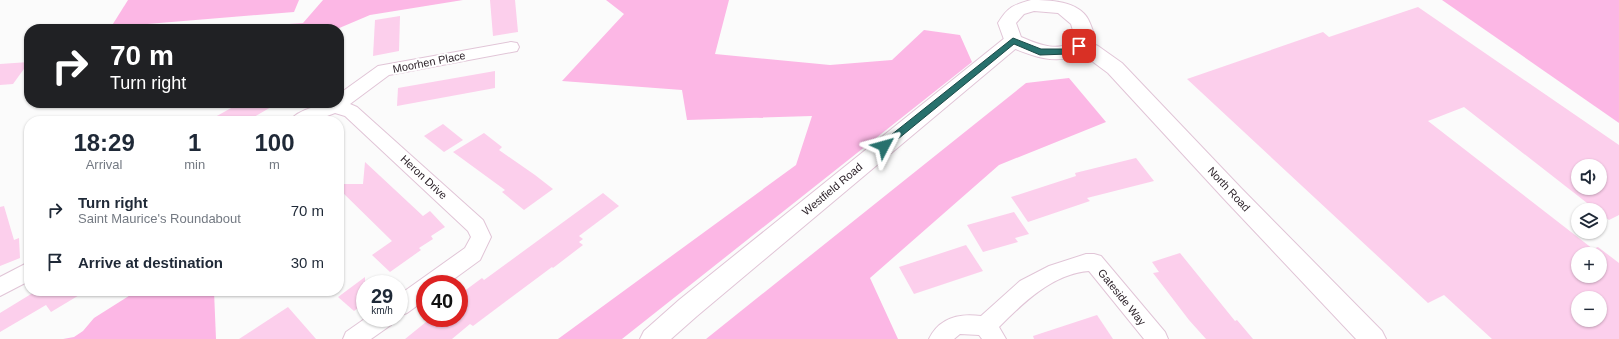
<!DOCTYPE html>
<meta charset="utf-8">
<style>
:root{--surface:#fff;--page:#f2f2f3;--text:#1f2937;--muted:#747a83}
body{margin:0;font-family:Arial,sans-serif;background:var(--page);color:var(--text);height:100vh;display:flex;flex-direction:column;font-size:15px;white-space:nowrap}
*{box-sizing:border-box;margin:0}
p{font-size:13px;color:var(--muted)}
.icon{flex:none;width:22px;height:22px;fill:none;stroke:currentColor;stroke-width:2;stroke-linecap:round;stroke-linejoin:round}
.map{position:relative;flex:1;overflow:hidden}
.side{position:absolute;left:24px;top:116px;width:320px;height:180px;display:flex;flex-direction:column;background:var(--surface);border-radius:16px;box-shadow:0 1px 3px #0004}
.side>*{flex:none}
.hud{position:absolute;left:24px;top:24px;width:320px;height:84px;border-radius:16px;box-shadow:0 1px 3px #0004;background:#202124;color:#fff;overflow:hidden}
.fabs{position:absolute;left:1571px;top:159px;display:grid;gap:8px}
.fabs a{display:grid;place-items:center;width:36px;height:36px;border-radius:50%;background:var(--surface);box-shadow:0 1px 3px #0004;font-size:20px}
.speed{position:absolute;left:356px;top:275px;display:flex;gap:8px;font-size:20px;font-weight:700;text-align:center}
.speed>*{display:grid;place-content:center;width:52px;height:52px;border-radius:50%;background:var(--surface);box-shadow:0 1px 3px #0004;line-height:1}
.speed small{font-size:10px;font-weight:400}
.speed .limit{border:6px solid #d22;background:#fff;color:#111}
.pin{position:absolute;display:grid;place-items:center;width:34px;height:34px;color:#fff;margin:-17px;border-radius:8px;box-shadow:0 2px 6px #0006}
.me{position:absolute;width:44px;margin:-22px;rotate:51deg;stroke-linejoin:round;filter:drop-shadow(0 0 3px #0008)}
.turn{display:flex;align-items:center;gap:14px;height:84px;padding:0 20px;font-size:18px}
.turn .icon{width:52px;height:52px;stroke-width:2.5}
.turn b{display:block;font-size:28px;line-height:34px}
.eta{display:flex;justify-content:space-evenly;align-items:center;height:68px;text-align:center}
.eta b{font-size:24px;font-weight:700;line-height:28px}
ul{padding:0;list-style:none}
li{display:flex;align-items:center;gap:12px;height:52px;padding:0 20px}
li div{flex:1}
li b{display:block;font-size:15px}
li em{font-style:normal}
.map>svg:first-child{display:block}
.green{fill:#fcb7e5}
.building{fill:#fccfec;fill-rule:evenodd}
.lines{fill:none;stroke-linecap:round;stroke-linejoin:round}
.minor-casing{stroke:#e1c5d7;stroke-width:2}
.tertiary-casing{stroke:#e1c5d7;stroke-width:2}
.secondary-casing{stroke:#e1c5d7;stroke-width:2}
.minor{fill:#fff;fill-rule:evenodd}
.tertiary{fill:#fff;fill-rule:evenodd}
.secondary{fill:#fff;fill-rule:evenodd}
.route{fill:#28716d;stroke:#1a4947}
.labels{text-anchor:middle;dominant-baseline:central;stroke-width:4;stroke-linejoin:round;paint-order:stroke}
.street-label{font-size:11px;fill:#2e242b;stroke:#fff}
</style>
<div class="map">
<svg width="1619" height="339" viewBox="0 0 1619 339">
<rect width="100%" height="100%" fill="#fbfbfb"/>
<g class="green">
<path d="M128 0H299L294 12 111 27Z"/>
<path d="M323 0H463L370 15 337 29H219L303 23Z"/>
<path d="M606 0H729L715 54 830 65 892 60 924 30 960 35 972 62 622 339H558L796 165 812 116 687 120 682 90 562 81 624 14Z"/>
<path d="M1442 0H1619V123Z"/>
<path d="M1069 78 1106 122 999 165 870 278 898 339H706L1026 83Z"/>
<path d="M139 291H214L216 339H63L74 337 83 331 94 318 132 294Z"/>
</g>
<g class="building">
<path d="M490 0H515L518 32 493 36Z"/>
<path d="M1418 7 1619 145V215L1609 220 1600 213V210H1596L1464 107 1428 121 1593 249 1598 247 1619 263V339H1492L1444 295 1428 303 1187 79 1323 32 1329 37ZM1578 166H1600V188H1578ZM1578 254H1600V276H1578ZM1578 298H1600V320H1578Z"/>
<path d="M400 16 399 51 373 56 375 20Z"/>
<path d="M29 62 13 84 0 85V64Z"/>
<path d="M495 71V88L397 106 398 88Z"/>
<path d="M240 103H278L247 121H208Z"/>
<path d="M443 124 463 140 444 152 424 136Z"/>
<path d="M484 133 502 147 499 150 535 175 553 189 524 210 502 192 505 190 453 152Z"/>
<path d="M1136 158 1154 181 1087 198 1090 201 1028 222 1011 197 1076 176 1075 173Z"/>
<path d="M365 162 423 216 430 211 445 227 431 236 433 239 419 248 421 250 390 272 372 255 392 241 339 189V184H363Z"/>
<path d="M603 193 619 206 579 236 583 239 579 242 583 245 553 268 552 267 473 326 470 324 452 339H405L431 318H459V295L482 278 484 280Z"/>
<path d="M4 206 14 240 19 238 20 258 0 266V207Z"/>
<path d="M1014 212 1029 234 1015 238 1018 242 983 252 967 225Z"/>
<path d="M966 245 983 271 914 294 899 267Z"/>
<path d="M1180 253 1235 321 1237 320 1253 339H1206L1189 320 1153 273 1159 272 1152 262Z"/>
<path d="M365 277V303L354 311 338 297Z"/>
<path d="M36 291H86L51 312 46 305 0 332V313Z"/>
<path d="M288 307 316 339H239Z"/>
<path d="M1097 315 1113 339H1034L1033 336Z"/>
</g>
<g class="lines">
<g class="minor-casing">
<g id="minor">
<path d="M511 42 517 43 519 47 517 51 389 75 350 104 357 107 483 220 491 237 480 260 447 284H425V300L407 313 399 316V295L465 248 471 237 468 231 345 116 335 113 314 121H290C297 109 326 103 339 103V94L378 66Z"/>
<path d="M1086 254H1094L1101 256 1165 332 1168 339H1144L1089 271C1052 274 1023 303 999 327L1006 339H982L979 335 960 334 954 339H929C939 318 959 313 981 316L1020 281 1049 266Z"/>
<path d="M29 262V281L0 296V277Z"/>
<path d="M366 318H394L391 325 371 339H343L346 332Z"/>
</g>
</g>
<g class="tertiary-casing">
<path id="tertiary" d="M1013 35 1020 37 1023 41 1020 45 697 316 671 339H640L644 331 679 300 1006 37Z"/>
</g>
<g class="secondary-casing">
<path id="secondary" d="M1031 0C1050 0 1078 1 1088 19 1091 25 1093 31 1095 37L1091 43 1098 46 1122 63 1241 188 1382 331 1386 339H1356L1225 200 1108 73 1081 53C1057 67 1029 55 1006 45L998 23C1008 7 1013 5 1031 0ZM1034 11 1058 13 1071 24 1075 37C1063 55 1037 44 1021 37L1016 23 1024 14Z"/>
</g>
<use href="#minor" class="minor"/>
<use href="#tertiary" class="tertiary"/>
<use href="#secondary" class="secondary"/>
</g>
<path class="route" d="M1013 38 1041 49H1066L1079 43 1083 46 1068 54 1040 55 1014 44 887 148H881L880 146 881 143Z"/>
<g class="labels">
<g class="street-label">
<text transform="translate(429 62) rotate(-11)">Moorhen Place</text>
<text transform="translate(424 177) rotate(43)">Heron Drive</text>
<text transform="translate(832 189) rotate(-40)">Westfield Road</text>
<text transform="translate(1229 189) rotate(47)">North Road</text>
<text transform="translate(1122 297) rotate(51)">Gateside Way</text>
</g>
</g>
</svg>
<div class="fabs">
<a><svg class="icon" aria-label="sound" viewBox="0 0 24 24"><path d="M4 9h4l5-4v14l-5-4H4zM17 9q2 3 0 6"/></svg></a>
<a><svg class="icon" aria-label="layers" viewBox="0 0 24 24"><path d="M12 4l9 5-9 5-9-5zM3 14l9 5 9-5"/></svg></a>
<a>+</a>
<a>−</a>
</div>
<div class="speed"><div>29<small>km/h</small></div><div class="limit">40</div></div>
<div class="pin" style="left:1079px;top:46px;background:#d93025"><svg class="icon" aria-label="arrive" viewBox="0 0 24 24"><path d="M6 21V4h12l-3 4 3 4H6"/></svg></div>
<svg class="me" style="left:884px;top:146px" viewBox="-20 -20 40 40"><path d="M0-17L14 15 0 8-14 15z" fill="#28716d" stroke="#fff" stroke-width="4"/></svg>
<div class="hud">
<div class="turn"><svg class="icon" aria-label="right" viewBox="0 0 24 24"><path d="M7 20v-9h11M14 6l5 5-5 5"/></svg><div><b>70 m</b>Turn right</div></div>
</div>
<section class="side">
<div class="eta">
<div><b>18:29</b><p>Arrival</p></div>
<div><b>1</b><p>min</p></div>
<div><b>100</b><p>m</p></div>
</div>
<ul>
<li><svg class="icon" aria-label="right" viewBox="0 0 24 24"><path d="M7 20v-9h11M14 6l5 5-5 5"/></svg><div><b>Turn right</b><p>Saint Maurice's Roundabout</p></div><em>70 m</em></li>
<li><svg class="icon" aria-label="arrive" viewBox="0 0 24 24"><path d="M6 21V4h12l-3 4 3 4H6"/></svg><div><b>Arrive at destination</b></div><em>30 m</em></li>
</ul>
</section>
</div>
